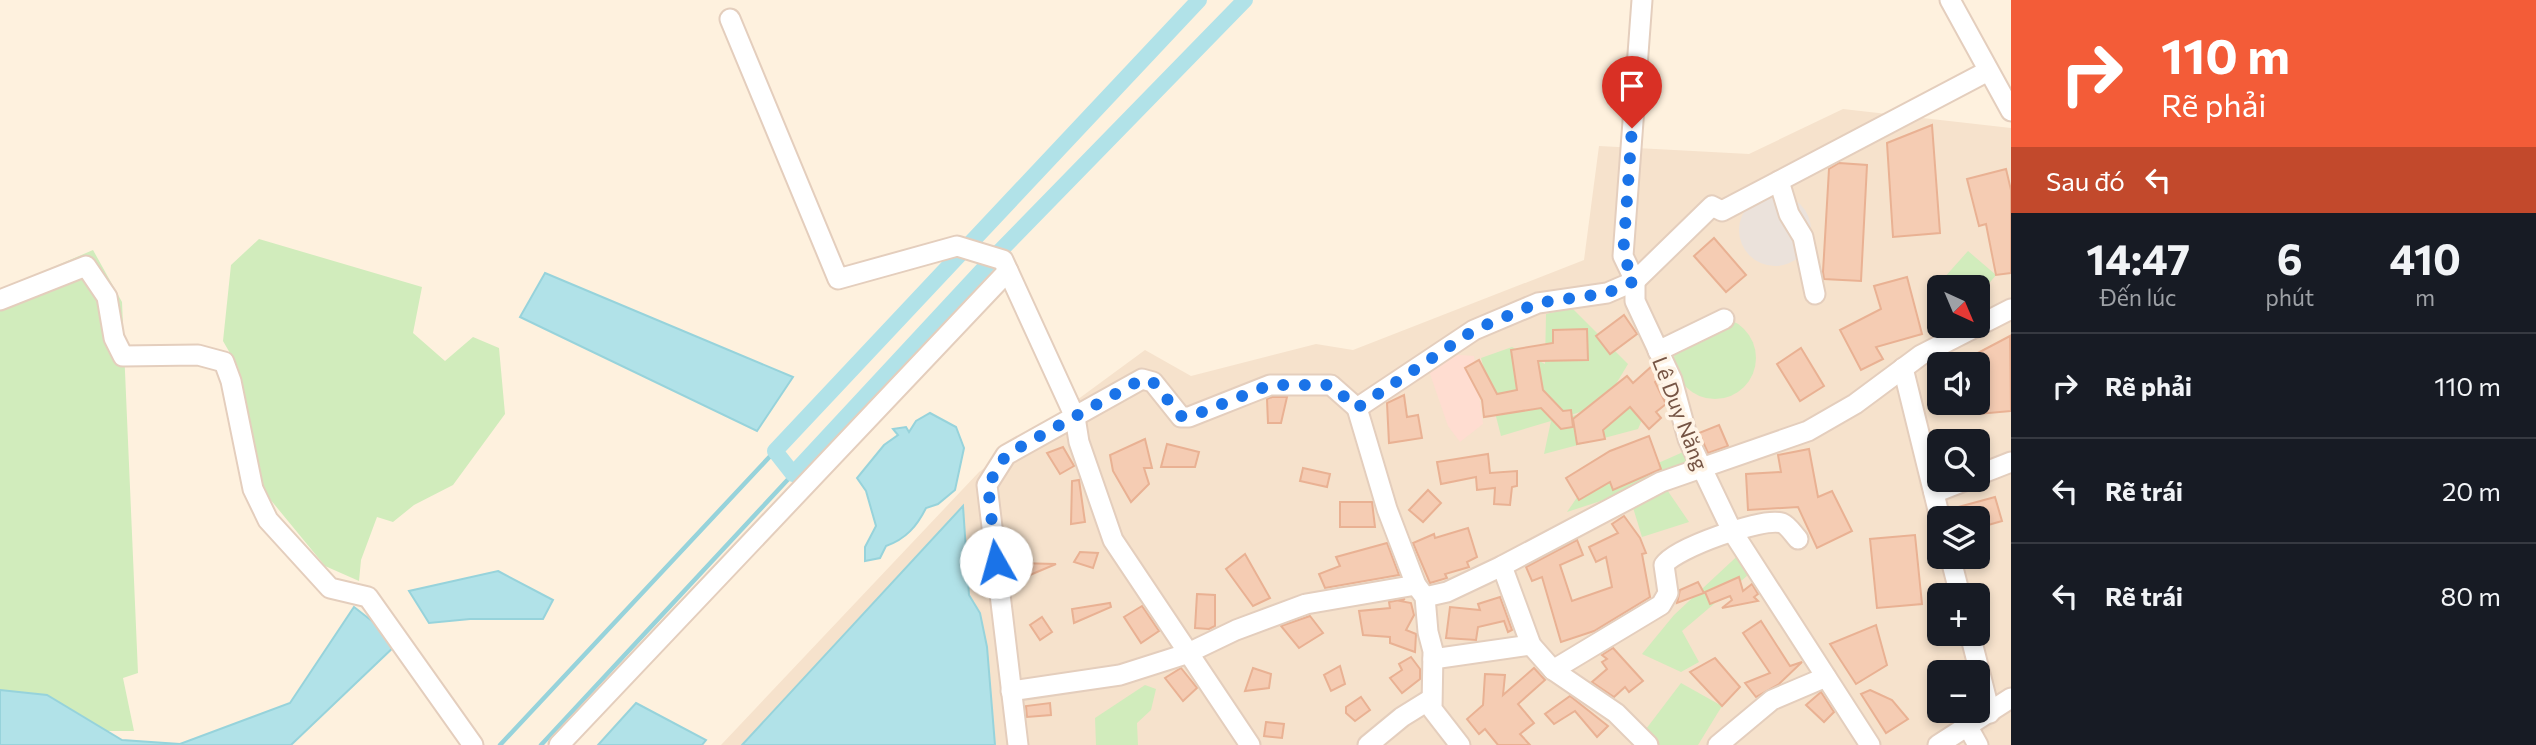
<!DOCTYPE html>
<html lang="vi">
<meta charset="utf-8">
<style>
:root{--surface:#171b24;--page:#242831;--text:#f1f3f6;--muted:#9ea1a6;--line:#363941}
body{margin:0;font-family:Commissioner,sans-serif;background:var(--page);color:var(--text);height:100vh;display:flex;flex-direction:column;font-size:26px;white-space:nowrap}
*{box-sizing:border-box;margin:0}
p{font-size:23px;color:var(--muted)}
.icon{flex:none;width:38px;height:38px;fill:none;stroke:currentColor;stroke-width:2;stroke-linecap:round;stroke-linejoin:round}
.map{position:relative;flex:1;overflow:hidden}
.drawer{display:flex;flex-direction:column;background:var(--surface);width:525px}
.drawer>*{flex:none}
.guide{background:#f35c38;color:#fff;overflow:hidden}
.needle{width:46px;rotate:136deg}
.buttons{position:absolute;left:1927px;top:275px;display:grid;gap:14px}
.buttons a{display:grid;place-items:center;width:63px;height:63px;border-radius:10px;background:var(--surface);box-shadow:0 4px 10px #0003;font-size:35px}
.pin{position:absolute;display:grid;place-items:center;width:60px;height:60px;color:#fff;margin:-72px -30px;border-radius:50% 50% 50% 0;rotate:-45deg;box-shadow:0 0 7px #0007}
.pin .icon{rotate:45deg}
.me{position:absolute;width:77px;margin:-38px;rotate:353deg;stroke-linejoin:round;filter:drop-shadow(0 0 5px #0008)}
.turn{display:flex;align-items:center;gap:24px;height:147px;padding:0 35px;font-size:32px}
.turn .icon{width:91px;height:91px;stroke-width:2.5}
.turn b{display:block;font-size:49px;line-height:60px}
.then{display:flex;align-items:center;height:66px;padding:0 35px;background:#0003;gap:14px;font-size:26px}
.eta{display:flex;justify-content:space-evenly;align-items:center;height:119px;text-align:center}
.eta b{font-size:42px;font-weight:700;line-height:49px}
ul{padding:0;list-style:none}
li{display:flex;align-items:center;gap:21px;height:105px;padding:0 35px;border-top:2px solid var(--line)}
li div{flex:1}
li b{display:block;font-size:26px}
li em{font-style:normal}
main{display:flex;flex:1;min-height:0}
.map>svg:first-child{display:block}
.residential{fill:#f6e2cc;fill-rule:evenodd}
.commercial{fill:#ffddd1}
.industrial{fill:#ebe2db}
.green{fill:#d1ecbc}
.water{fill:#b1e2e8;stroke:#97d3db;stroke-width:2}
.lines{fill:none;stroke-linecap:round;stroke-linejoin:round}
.stream{stroke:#97d3db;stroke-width:4.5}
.canal{stroke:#b1e2e8;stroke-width:16}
.building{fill:#f5ccb3;stroke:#e9b193;stroke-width:2}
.minor-casing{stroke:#e4cebd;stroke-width:23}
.minor{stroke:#fff;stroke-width:19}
.route{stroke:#1a73e8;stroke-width:12;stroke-dasharray:0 21.6}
.labels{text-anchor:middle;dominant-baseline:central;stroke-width:7;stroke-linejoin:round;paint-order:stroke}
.street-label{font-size:21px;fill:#755444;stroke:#fff4e6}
</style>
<main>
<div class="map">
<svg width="2011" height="745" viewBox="0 0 2011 745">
<rect width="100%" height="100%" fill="#fef1de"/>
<path class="residential" d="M1843 109 2011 128V745H721L979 472 1145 350 1191 376 1316 344 1353 350 1584 260 1599 146 1749 154ZM1939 287H1978V326H1939ZM1939 364H1978V402H1939ZM1939 441H1978V480H1939ZM1939 518H1978V556H1939ZM1939 595H1978V634H1939ZM1939 672H1978V710H1939Z"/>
<path class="commercial" d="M1446 354 1474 356 1483 424 1460 442 1448 426 1429 371Z"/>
<circle class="industrial" cx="1775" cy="230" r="36"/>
<g class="green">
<path d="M259 239 422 287 413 333 445 361 473 337 499 348 505 414 453 485 414 505 393 522 377 517 361 560 359 581 325 566 260 487 238 367 223 341 231 265Z"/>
<path d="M93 250 122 302 138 673 123 678 134 731H93L47 695 0 690V290Z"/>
<path d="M1968 251 1996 275 1978 297V287H1953L1943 279Z"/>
<path d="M1572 308 1628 364 1604 404 1565 417 1650 402 1638 429 1544 454 1551 421 1501 436 1481 358 1512 347 1545 364 1546 314Z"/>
<circle cx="1715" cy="358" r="41"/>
<path d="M1690 449 1700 468 1661 481 1689 522 1642 537 1631 501 1659 482 1567 512 1587 483 1631 475Z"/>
<path d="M1746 548 1761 564 1682 631 1699 662 1681 672 1642 654 1674 615Z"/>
<path d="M1681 683 1722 706 1698 745H1650L1640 737Z"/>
<path d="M1145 685 1156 689 1151 710 1137 723 1138 745H1096L1095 718Z"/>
</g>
<g class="water">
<path d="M545 273 793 377 757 431 520 317Z"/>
<path d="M930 413 956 427 964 448 955 490 938 504 926 508C917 526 906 539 886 546L880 558 865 561V547L876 526 866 491 857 478 884 445 898 435 893 429 906 427 909 432 916 421Z"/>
<path d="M963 506 969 595 980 613 987 647 995 745H742Z"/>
<path d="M498 571 553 600 543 619H470L429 623 409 591Z"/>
<path d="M354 607 399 642 291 745H0V690L47 695 122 740 180 744 290 703Z"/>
<path d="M636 703 706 740 702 745H598Z"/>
</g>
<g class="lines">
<g class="stream">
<path d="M500 745 775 451"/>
<path d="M541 745 793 474"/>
</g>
<path class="canal" d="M1199 0 775 451 793 474 1001 250 1245 0"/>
</g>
<g class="building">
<path d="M1932 125 1940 233 1893 237 1887 143Z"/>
<path d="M1839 163 1867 165 1861 281 1824 279 1823 272 1829 169Z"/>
<path d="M2006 169 2011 190V273L1996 275 1986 224 1979 226 1967 179Z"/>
<path d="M1714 238 1746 275 1726 292 1694 256Z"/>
<path d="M1907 277 1922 334 1876 347 1883 359 1861 370 1840 330 1881 309 1874 286Z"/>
<path d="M1624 315 1637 334 1610 354 1596 336Z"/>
<path d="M1587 329 1588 360 1538 361 1543 390 1563 411 1571 410 1573 427 1561 429 1541 408 1484 417 1482 400 1465 368 1479 360 1497 394 1517 390 1511 350 1553 343V330Z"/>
<path d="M2010 336 2011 411 1978 414V364H1957Z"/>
<path d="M1801 348 1824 386 1800 401 1777 364Z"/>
<path d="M1652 366 1658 379 1655 382 1666 404 1656 412 1661 418 1649 429 1630 407 1603 430 1605 439 1577 444 1573 419 1627 376 1633 383Z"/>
<path d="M1404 395 1407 417 1418 415 1422 438 1389 443 1387 403Z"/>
<path d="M1272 397H1287L1281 423H1268L1267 399Z"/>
<path d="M1719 425 1728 446 1708 453 1699 433Z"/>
<path d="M1649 436 1661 469 1613 490 1610 482 1579 500 1566 478 1610 451Z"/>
<path d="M1145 439 1152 468H1144L1149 484 1131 502 1113 471 1110 455Z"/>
<path d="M1167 444 1199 452 1195 467H1161Z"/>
<path d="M1063 447 1074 466 1060 474 1047 453Z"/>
<path d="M1809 449 1818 497 1832 491 1852 531 1817 548 1798 507 1748 510 1746 474 1781 472 1778 455Z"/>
<path d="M1488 454 1490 473 1517 471V486L1512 487 1510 505 1494 504 1495 488 1477 490 1476 477 1441 484 1437 462Z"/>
<path d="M1303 468 1330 474 1327 487 1300 481Z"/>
<path d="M1079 480 1085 522 1071 524 1072 481Z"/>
<path d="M1428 490 1441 503 1423 522 1409 510Z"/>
<path d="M1995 497 2002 521 1978 528V518H1952L1951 509Z"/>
<path d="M1340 502H1372L1375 527H1340Z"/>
<path d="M1624 516 1640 538 1646 553 1642 554 1650 597 1594 631 1561 642 1542 577 1532 581 1526 567 1577 540 1583 555 1560 565 1572 601 1612 587 1606 557 1596 562 1589 547 1618 533 1612 524Z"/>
<path d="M1468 528 1477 557 1467 562 1469 567 1445 574 1447 578 1430 583 1413 543 1434 534 1435 538Z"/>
<path d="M1915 535 1922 604 1877 608 1870 539Z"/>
<path d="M1387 543 1399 575 1325 588 1319 574 1340 566 1336 557Z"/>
<path d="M1080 552 1098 553 1093 568 1074 562Z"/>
<path d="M1245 554 1270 598 1253 606 1226 569Z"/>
<path d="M1017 563 1056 564 1011 583 1009 570Z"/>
<path d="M1739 577 1743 591 1752 584 1758 594 1754 597 1758 601 1722 608 1732 600 1730 596 1710 604 1705 592Z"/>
<path d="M1698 582 1704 593 1677 603 1680 590Z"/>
<path d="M1197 594 1215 595V626L1209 629 1195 628Z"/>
<path d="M1500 597 1512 630 1508 632 1504 621 1478 627 1476 640 1446 638 1450 607 1480 610 1478 604Z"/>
<path d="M1405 599 1400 601 1411 603 1414 615 1406 630 1416 634 1415 652 1390 643V637L1363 635 1359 611 1390 608 1389 602Z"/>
<path d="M1110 603 1111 607 1074 623 1072 609Z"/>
<path d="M1142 606 1159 631 1141 643 1124 617Z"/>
<path d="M1310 616 1323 633 1299 648 1281 626Z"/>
<path d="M1042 617 1052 632 1040 640 1030 625Z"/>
<path d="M1761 621 1790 666 1802 662 1779 684 1756 697 1745 683 1770 673 1743 633Z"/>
<path d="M1876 625 1887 665 1856 684 1830 644Z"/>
<path d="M1613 648 1643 681 1629 692 1625 687 1614 697 1592 682 1607 669 1602 662 1607 659 1602 655Z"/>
<path d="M1411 657 1420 669V679L1402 693 1390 678 1402 670 1399 664Z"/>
<path d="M1715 658 1740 687 1722 706 1690 672Z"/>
<path d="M1340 666 1345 684 1331 691 1324 675Z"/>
<path d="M1181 668 1197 688 1183 701 1165 678Z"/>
<path d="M1253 668 1271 674 1269 688 1245 691Z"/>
<path d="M1534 668 1545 680 1518 704 1534 723 1520 734 1530 745H1498L1485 729 1479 734 1467 719 1483 705 1485 674 1505 675 1503 695Z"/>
<path d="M1870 690 1892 700 1908 719 1886 733 1861 694Z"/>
<path d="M1821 692 1834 712 1824 722 1806 705Z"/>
<path d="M1570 696 1608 726 1597 737 1575 711 1554 724 1545 714Z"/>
<path d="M1361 697 1370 710 1355 721 1346 713V707Z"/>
<path d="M1050 703 1051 715 1027 717 1026 706Z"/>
<path d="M1266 722 1284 724 1282 738 1264 736Z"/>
</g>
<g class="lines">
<g class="minor-casing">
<g id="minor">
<path d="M1642 0 1623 256 1635 281V301L1672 380 1688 439 1732 531 1870 745"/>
<path d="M1950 0 2011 111"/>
<path d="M730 19 838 279 957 246 1003 260 1075 417 1079 442 1113 540 1250 745"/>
<path d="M1779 181 1789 214 1803 237 1815 294"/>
<path d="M0 300 86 266 107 297 114 338 123 356 198 355 224 362 231 381 253 489 268 520 330 588 368 597 473 745"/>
<path d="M1658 351 1724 319"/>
<path d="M1903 368 1940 518"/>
<path d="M1357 408 1387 509 1416 585 1425 597 1428 632 1433 651 1432 709 1460 745"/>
<path d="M1978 475 2011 462"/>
<path d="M1934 493 1967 480"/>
<path d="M1950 556 1960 595"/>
<path d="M1502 566 1531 645 1553 670 1616 713 1648 745"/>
<path d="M1425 597 1447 592 1502 566 1661 482 1808 431 1855 404 1921 355 2011 309"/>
<path d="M1970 634 1990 713"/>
<path d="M1433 659 1531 645"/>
<path d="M1553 670 1661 605 1668 593 1664 565C1675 548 1763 517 1782 523 1789 526 1793 534 1798 539"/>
<path d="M1011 691 1120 675 1186 654 1236 630 1306 604 1416 585"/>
<path d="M1968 727 1978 745"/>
<path d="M559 745 1008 271"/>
<path d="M1018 745 987 485 1006 455 1142 379 1153 382 1181 417H1189L1270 385H1331L1357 408 1474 330 1538 303 1607 293 1635 281 1712 206 1722 211 1988 71"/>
<path d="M1368 745 1402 717 1431 699"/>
<path d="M1718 745 1772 700 1826 677"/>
<path d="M1938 745 2011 698"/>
</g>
</g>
<use href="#minor" class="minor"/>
</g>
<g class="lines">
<path class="route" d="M996 562 988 485 1006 455 1142 379 1153 382 1181 416 1189 417 1270 385H1331L1357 408 1474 330 1538 303 1607 293 1635 281 1623 256 1632 128"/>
</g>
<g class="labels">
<g class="street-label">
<text transform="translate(1681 413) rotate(69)">Lê Duy Năng</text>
</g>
</g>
</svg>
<div class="buttons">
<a><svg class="needle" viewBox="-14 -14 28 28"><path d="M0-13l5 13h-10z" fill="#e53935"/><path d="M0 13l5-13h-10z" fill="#9ea1a6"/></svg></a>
<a><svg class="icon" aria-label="sound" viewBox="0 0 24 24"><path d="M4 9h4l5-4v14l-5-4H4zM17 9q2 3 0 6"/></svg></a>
<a><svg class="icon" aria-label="search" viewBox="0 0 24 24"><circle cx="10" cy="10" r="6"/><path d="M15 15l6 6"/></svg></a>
<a><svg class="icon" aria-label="layers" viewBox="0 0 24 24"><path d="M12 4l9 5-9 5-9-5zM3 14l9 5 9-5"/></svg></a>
<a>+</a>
<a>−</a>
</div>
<div class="pin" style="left:1632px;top:128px;background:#d93025"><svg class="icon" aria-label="arrive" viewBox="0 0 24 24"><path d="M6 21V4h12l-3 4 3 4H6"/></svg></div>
<svg class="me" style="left:996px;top:562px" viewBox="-20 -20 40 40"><circle r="19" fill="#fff"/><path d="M0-13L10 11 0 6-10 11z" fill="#1a73e8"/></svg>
</div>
<section class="drawer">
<div class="guide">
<div class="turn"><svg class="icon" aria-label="right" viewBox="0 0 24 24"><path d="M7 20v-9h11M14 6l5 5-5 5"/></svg><div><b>110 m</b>Rẽ phải</div></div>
<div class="then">Sau đó<svg class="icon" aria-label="left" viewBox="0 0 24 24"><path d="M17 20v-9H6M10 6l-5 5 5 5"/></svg></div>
</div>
<div class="eta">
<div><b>14:47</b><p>Đến lúc</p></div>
<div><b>6</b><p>phút</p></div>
<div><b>410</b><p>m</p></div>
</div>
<ul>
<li><svg class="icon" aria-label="right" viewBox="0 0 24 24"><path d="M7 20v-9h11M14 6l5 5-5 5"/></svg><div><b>Rẽ phải</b></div><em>110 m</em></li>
<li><svg class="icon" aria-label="left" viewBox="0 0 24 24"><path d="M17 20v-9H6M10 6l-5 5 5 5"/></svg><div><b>Rẽ trái</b></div><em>20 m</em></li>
<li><svg class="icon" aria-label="left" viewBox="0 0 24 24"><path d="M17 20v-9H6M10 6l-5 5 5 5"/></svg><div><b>Rẽ trái</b></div><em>80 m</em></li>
</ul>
</section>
</main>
